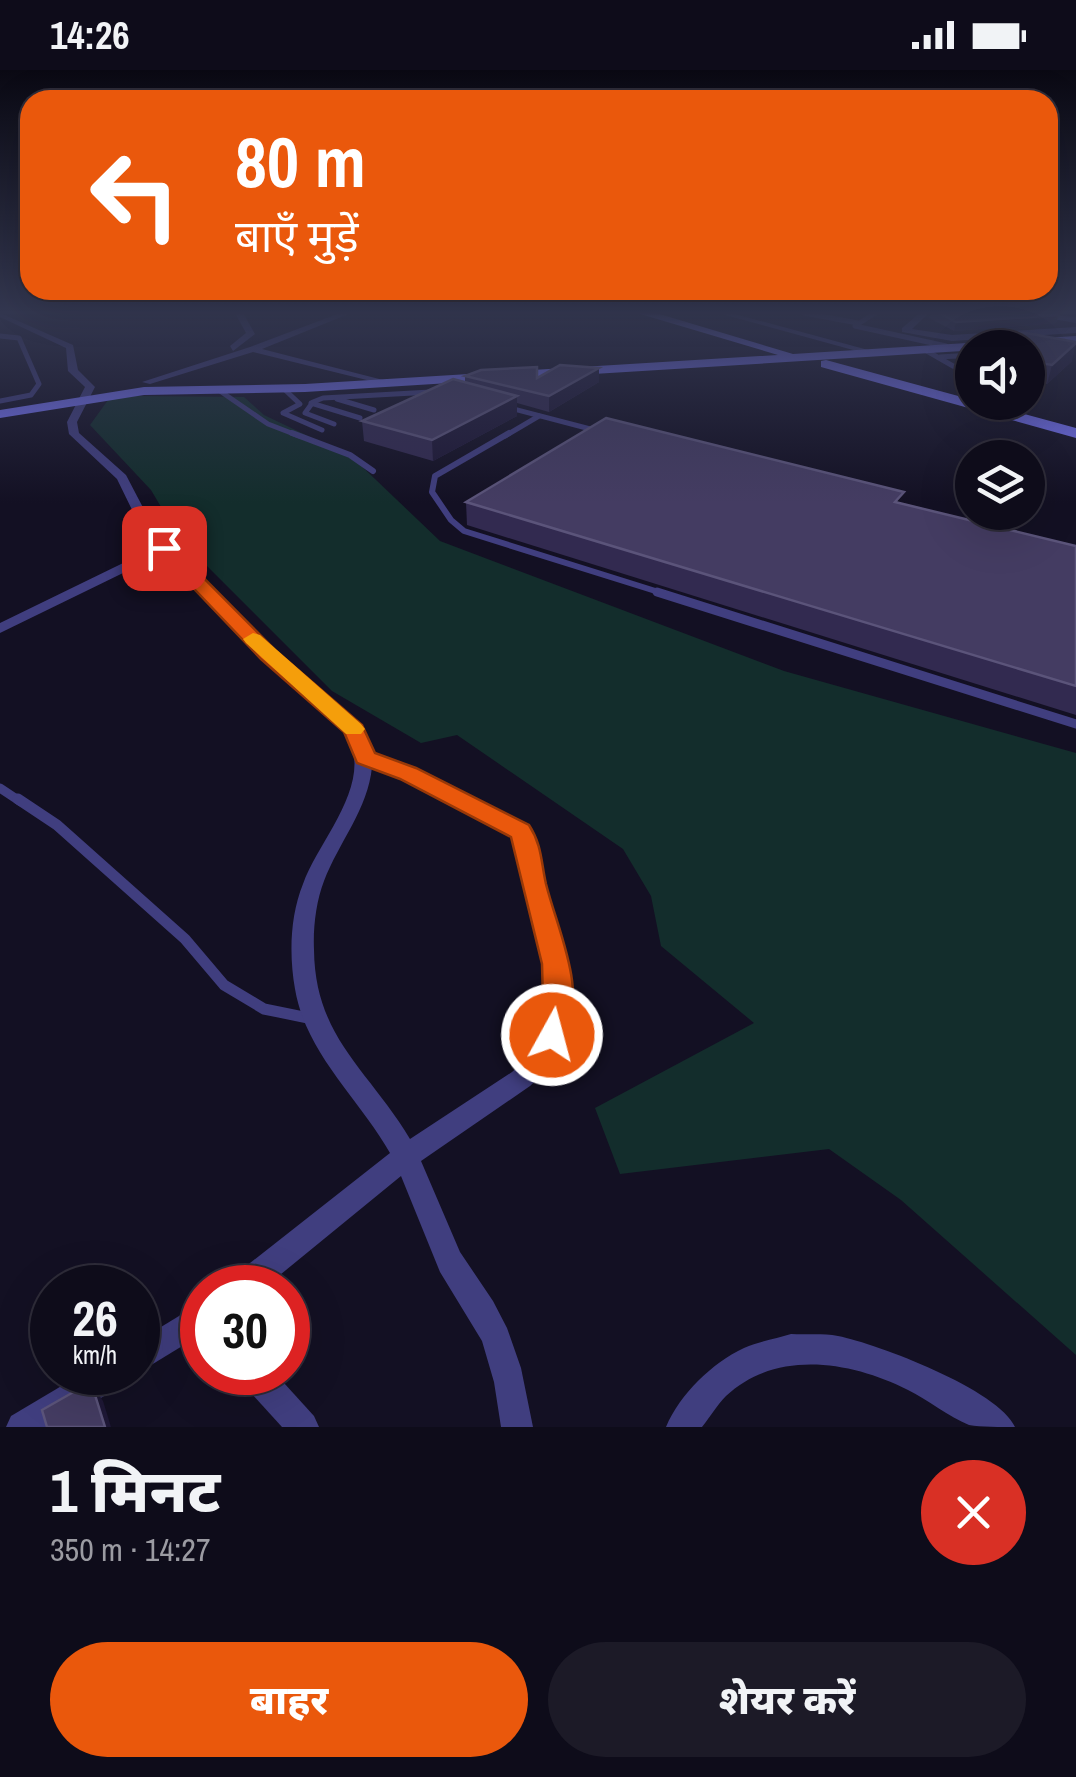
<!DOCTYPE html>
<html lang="hi">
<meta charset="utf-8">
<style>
:root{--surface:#0e0c1a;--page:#1c1a27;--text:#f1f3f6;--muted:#9b9ba2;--line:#2e2c39;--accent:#ea580c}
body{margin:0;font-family:"Archivo Narrow","Noto Sans Devanagari",sans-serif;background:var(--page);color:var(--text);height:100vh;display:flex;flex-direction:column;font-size:38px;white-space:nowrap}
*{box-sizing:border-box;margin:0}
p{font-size:32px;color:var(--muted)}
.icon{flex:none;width:55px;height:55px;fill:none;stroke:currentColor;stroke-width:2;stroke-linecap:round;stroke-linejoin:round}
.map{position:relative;height:1357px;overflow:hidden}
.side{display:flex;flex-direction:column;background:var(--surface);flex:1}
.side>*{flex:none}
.banner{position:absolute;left:20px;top:20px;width:1038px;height:210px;border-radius:30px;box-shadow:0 10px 40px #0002,0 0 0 2px var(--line);background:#ea580c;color:#fff;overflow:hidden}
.controls{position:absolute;left:955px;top:260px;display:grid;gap:20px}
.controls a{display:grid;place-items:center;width:90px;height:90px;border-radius:50%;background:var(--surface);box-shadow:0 10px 40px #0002,0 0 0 2px var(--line);font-size:50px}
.speed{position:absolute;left:30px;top:1195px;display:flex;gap:20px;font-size:50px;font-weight:700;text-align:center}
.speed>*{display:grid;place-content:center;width:130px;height:130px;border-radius:50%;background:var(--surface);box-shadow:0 10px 40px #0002,0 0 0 2px var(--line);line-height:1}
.speed small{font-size:25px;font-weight:400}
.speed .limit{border:15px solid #d22;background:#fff;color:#111}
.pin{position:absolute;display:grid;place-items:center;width:85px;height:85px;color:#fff;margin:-42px;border-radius:20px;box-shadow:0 5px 15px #0006}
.me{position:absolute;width:110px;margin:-55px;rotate:7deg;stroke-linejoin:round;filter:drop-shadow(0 0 8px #0008)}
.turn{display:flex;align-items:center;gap:35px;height:210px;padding:0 50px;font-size:45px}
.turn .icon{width:130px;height:130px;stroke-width:2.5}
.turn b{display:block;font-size:70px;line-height:85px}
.round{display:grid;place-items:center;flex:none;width:105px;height:105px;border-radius:52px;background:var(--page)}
.summary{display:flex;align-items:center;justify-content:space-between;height:170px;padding:0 50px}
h1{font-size:60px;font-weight:800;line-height:75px}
.action{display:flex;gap:20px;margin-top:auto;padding:20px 50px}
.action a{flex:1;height:115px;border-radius:60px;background:var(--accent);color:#fff;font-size:40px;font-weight:800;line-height:115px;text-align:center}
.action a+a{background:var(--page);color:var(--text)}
.status{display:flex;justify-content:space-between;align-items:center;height:70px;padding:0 50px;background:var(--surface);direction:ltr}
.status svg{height:28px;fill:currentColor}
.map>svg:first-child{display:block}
.green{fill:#132d2c}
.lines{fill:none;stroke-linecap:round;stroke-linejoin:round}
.lane-far3{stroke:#403e7f;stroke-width:5}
.lane-far2{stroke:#403e7f;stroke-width:6}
.lane-far1{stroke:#403e7f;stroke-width:9}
.lane{stroke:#403e7f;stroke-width:11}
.street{fill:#403e7f;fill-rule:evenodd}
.secondary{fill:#7572f5;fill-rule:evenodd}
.wall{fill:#322a50}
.shaded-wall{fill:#1e1836}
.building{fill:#443c62;stroke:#5b547a;stroke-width:2.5}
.route{fill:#ea580c;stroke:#983908;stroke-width:2.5}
.slow{fill:#f59e0b}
</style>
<div class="status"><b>14:26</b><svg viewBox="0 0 49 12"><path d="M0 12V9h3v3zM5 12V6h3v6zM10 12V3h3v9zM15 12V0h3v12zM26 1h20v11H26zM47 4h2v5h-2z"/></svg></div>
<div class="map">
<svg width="1076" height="1357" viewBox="0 0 1076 1357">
<rect width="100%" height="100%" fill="#131023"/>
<path class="green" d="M135 326 244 327 264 345 352 387 440 471 784 601 1076 683V1285L901 1130 829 1079 620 1104 595 1038 754 953 661 876 651 826 623 779 457 665 421 673 332 621 180 469 151 420 90 355 108 330Z"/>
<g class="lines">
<g class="lane-far3">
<path d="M804 243 858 253"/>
<path d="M875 243 855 256 946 276"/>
<path d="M0 266 19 268 39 314 31 325 0 331"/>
<path d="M925 280 953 296 972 301"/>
<path d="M940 287 972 285"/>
<path d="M284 319 300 334 283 343 322 360"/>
<path d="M220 321 268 354 299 366"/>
<path d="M337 329 374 340"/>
<path d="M311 333 360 348"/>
<path d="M506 337 598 361"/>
<path d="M334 354 305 343 313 332 323 328 431 322"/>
<path d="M505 366 539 346"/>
</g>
<g class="lane-far2">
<path d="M292 363 350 385 373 401"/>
<path d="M509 363 435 406 432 422 451 450 464 461 665 524"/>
</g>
<g class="lane-far1">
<path d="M657 522 1076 654"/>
<path d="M0 718 21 732"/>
</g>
<path class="lane" d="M18 729 57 755 185 869 224 915 264 939 313 949"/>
<g class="street">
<path d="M0 243 73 275 78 300 95 317 77 352 79 363 126 405 149 449 169 475 273 581 360 656 371 684C406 697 513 739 534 766L570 910 564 965 551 996 530 1016 421 1091 460 1182 493 1231 507 1258 521 1298 533 1357H501L494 1312 482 1271 440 1202 401 1106 264 1218H227L231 1208 390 1083C359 1028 306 984 295 919 289 885 290 846 303 814 319 769 373 716 348 666 338 648 282 606 264 588 229 555 196 519 162 484L0 563V553L156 477 137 450 117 409 69 364 67 352 85 317 68 301 66 278 0 247ZM372 697 402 708 505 761 515 769 548 910 540 965 533 983 512 1002 410 1069C369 1000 315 968 314 880 313 857 316 832 324 811 339 772 368 739 372 697Z"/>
<path d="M235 243H243L255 264 233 281 230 276 246 263Z"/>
<path d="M340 243H351L262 279 387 311V315L253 282 150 314 142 312 250 277Z"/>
<path d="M718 243H731L883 284 875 286Z"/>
<path d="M920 243H929L912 259 952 265 1076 257V263L952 271 902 262V258Z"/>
<path d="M1026 243 1076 247V253L1030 245Z"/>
<path d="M202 1232V1264L138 1303 136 1302 138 1271Z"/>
<path d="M791 1264C806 1265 823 1263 838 1266 878 1274 999 1320 1015 1357 1001 1357 981 1357 969 1355 949 1347 928 1330 908 1320 851 1291 776 1279 726 1326 717 1335 710 1347 702 1357H666C680 1324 712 1293 744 1278 759 1271 776 1269 791 1264Z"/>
<path d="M85 1302H130L126 1313 52 1357H6L11 1346Z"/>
<path d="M238 1302H274L314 1346 319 1357H282L242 1313Z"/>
</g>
<g class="secondary">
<path d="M637 243H656L793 284 1076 266V274L305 322 144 325 0 348V340L144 317 305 314 778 285Z"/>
<path d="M826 290 1076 358V368L821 297V291Z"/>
</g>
</g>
<g class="wall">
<path d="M931 243H1049L1058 245 1056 253 954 261 929 248Z"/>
<path d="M1028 278 1072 291 1047 314 1028 311Z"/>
<path d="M465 306 537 308 599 312 549 342 517 333V346L433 391 364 371 362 351 465 312Z"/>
<path d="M466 432 902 433 1076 476V645L467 455Z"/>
</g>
<g class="shaded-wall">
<path d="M1058 245 1056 253 954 261 956 252Z"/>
<path d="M1076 273 1072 291 1047 314 1052 295Z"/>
<path d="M599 298V312L549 342V326Z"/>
<path d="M517 326V346L433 391 432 370Z"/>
<path d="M91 1312 103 1331 111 1357H105Z"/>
</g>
<g class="building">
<path d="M939 243H1049L1058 245 956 252Z"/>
<path d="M1026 263 1076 272V273L1052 295 1028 291V278L979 277 994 265Z"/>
<path d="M560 295 599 298 549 326 465 306 481 300 537 297V308Z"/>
<path d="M453 309 517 326 432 370 362 351Z"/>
<path d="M606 348 904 422 895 432 1076 476V616L466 432Z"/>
<path d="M91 1312 105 1357H47L42 1340Z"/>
</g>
<linearGradient id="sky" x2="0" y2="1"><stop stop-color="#0a0913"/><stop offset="0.56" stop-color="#333750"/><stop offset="1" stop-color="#333750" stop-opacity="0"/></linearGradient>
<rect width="1076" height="433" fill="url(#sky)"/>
<path class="route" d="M164 473 170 474 275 580 362 655 375 683 416 698 529 755C542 775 541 792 546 814 559 865 589 922 563 974L552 978 541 974 537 965 543 931 542 894 511 767 400 709 357 693 344 662 261 589 158 481V474Z"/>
<path class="slow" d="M253 563 260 565 361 654 365 659 361 664H346L246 573 243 569Z"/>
</svg>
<div class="controls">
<a><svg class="icon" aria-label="sound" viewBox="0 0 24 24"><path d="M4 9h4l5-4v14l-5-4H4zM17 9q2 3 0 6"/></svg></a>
<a><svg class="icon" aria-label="layers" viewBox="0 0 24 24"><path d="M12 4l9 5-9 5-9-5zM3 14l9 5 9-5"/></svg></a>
</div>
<div class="speed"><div>26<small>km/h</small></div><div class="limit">30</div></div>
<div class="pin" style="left:164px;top:478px;background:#d93025"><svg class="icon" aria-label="arrive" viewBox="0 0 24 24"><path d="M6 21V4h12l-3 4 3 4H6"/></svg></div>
<svg class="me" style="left:552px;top:965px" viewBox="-20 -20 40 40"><circle r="17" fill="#ea580c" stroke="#fff" stroke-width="3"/><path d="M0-11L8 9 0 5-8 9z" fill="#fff"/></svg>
<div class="banner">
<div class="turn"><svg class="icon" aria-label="left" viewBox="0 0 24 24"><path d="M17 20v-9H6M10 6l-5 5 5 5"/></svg><div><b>80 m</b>बाएँ मुड़ें</div></div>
</div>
</div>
<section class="side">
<div class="summary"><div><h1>1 मिनट</h1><p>350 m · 14:27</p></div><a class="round" style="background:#d93025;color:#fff"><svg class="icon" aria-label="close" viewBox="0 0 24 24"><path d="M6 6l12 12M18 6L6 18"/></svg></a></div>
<div class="action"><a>बाहर</a><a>शेयर करें</a></div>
</section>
